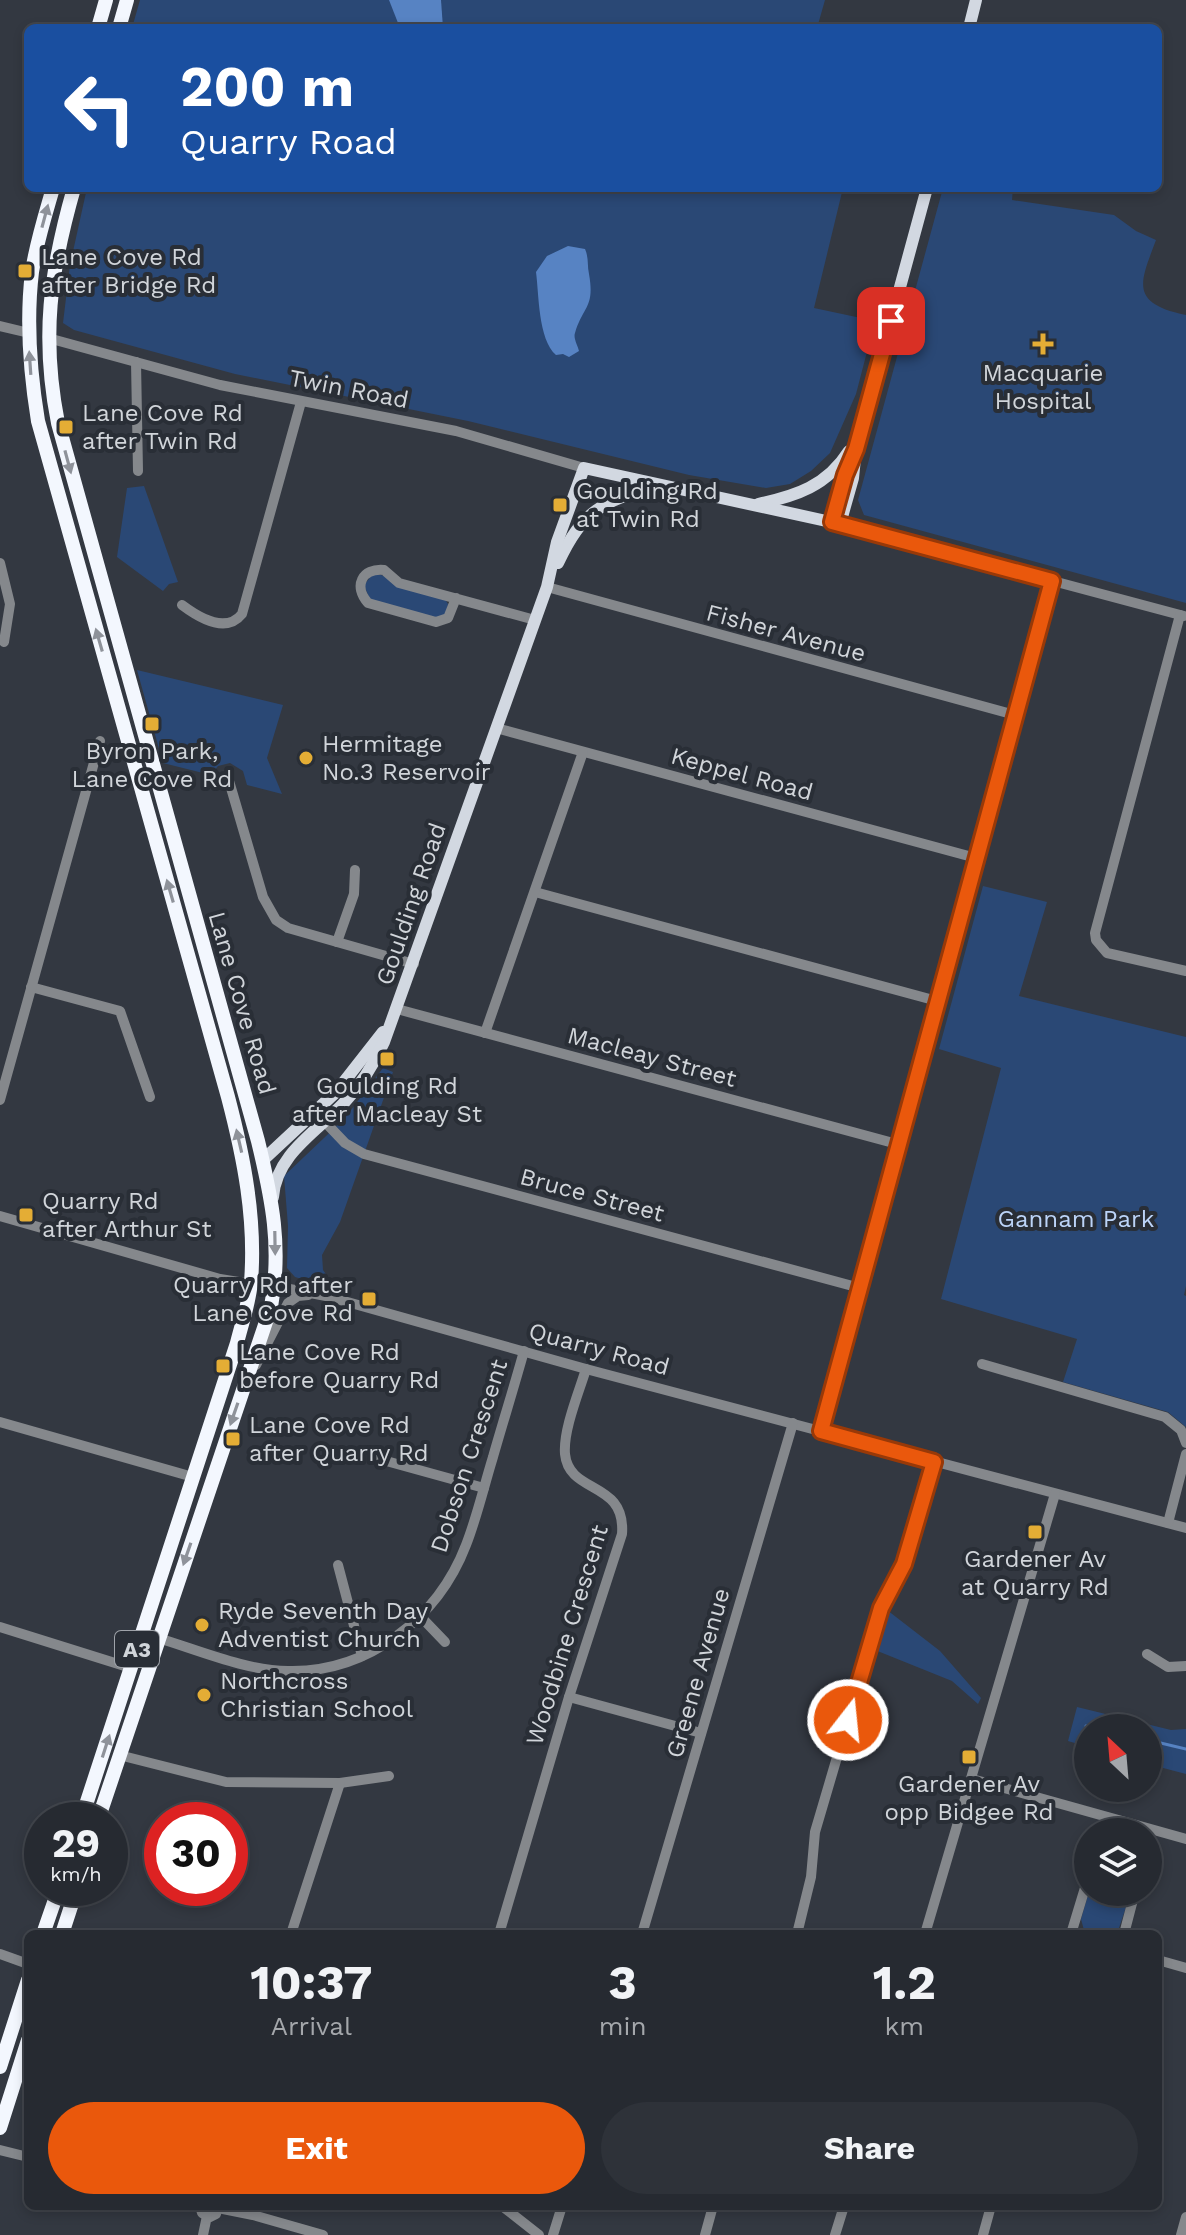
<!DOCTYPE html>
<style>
:root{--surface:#262a31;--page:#2e3239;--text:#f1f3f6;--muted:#a4a7ab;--line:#42464d;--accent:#ea580c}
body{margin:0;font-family:"Work Sans",sans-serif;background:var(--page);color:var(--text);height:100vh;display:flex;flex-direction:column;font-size:30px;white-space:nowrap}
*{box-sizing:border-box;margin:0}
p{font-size:26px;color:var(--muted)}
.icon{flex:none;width:44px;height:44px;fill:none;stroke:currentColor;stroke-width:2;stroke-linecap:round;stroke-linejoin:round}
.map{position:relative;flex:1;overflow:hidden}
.sheet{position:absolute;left:24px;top:1930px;width:1138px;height:280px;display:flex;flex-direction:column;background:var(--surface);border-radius:12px;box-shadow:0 4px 12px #0003,0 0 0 2px var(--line)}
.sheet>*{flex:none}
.guide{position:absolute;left:24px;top:24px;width:1138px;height:168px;border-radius:12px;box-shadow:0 4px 12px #0003,0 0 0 2px var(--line);background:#1a4fa0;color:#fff;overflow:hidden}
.needle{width:52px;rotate:334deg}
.controls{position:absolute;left:1074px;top:1714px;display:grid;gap:16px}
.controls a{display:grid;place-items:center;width:88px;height:88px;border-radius:50%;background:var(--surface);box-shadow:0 4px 12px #0003,0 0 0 2px var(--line);font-size:40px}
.speed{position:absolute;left:24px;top:1802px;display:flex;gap:16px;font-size:40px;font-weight:700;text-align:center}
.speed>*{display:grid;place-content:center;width:104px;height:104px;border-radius:50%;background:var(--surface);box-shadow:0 4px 12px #0003,0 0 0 2px var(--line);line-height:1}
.speed small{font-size:20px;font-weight:400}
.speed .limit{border:12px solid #d22;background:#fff;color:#111}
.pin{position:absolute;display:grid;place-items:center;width:68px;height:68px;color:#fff;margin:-34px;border-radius:16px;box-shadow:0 4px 12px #0006}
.me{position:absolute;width:88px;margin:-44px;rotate:16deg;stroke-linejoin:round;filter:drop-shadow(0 0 6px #0008)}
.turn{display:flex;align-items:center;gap:28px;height:168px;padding:0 24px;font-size:36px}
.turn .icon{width:104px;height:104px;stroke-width:2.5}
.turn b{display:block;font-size:56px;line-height:68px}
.eta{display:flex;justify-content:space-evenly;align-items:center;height:136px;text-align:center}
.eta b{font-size:48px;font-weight:700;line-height:56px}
.action{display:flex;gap:16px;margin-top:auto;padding:16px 24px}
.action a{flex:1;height:92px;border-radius:48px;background:var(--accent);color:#fff;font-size:32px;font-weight:700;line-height:92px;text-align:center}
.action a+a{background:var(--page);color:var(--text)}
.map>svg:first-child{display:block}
.green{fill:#2a4875}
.water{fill:#5783c3}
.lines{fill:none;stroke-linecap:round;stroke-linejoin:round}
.stream{stroke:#5783c3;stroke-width:3}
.minor{stroke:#85888c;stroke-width:10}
.major{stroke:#d2d8e1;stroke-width:12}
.highway{stroke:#f3f7fe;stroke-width:14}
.oneway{fill:#8e929a}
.route-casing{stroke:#983908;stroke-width:20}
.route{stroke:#ea580c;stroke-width:14}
.poi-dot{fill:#e4ad35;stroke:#292e36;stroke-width:3}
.labels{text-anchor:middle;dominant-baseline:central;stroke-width:8;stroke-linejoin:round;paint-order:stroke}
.shield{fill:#292e36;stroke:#9fa3a9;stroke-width:2}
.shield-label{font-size:22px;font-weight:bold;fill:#d1d5da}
.poi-label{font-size:24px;fill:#d1d5da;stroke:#292e36;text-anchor:start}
.street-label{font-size:24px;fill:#d1d5da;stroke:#292e36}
.park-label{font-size:24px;fill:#bcd4f8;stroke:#292e36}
</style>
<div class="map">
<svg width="1186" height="2235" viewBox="0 0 1186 2235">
<rect width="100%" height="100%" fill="#333841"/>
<g class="green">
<path d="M140 0H825L817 28H132Z"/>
<path d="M87 188H843L814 308 875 321 856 394 830 453 811 471 790 484 766 488 689 475 468 421 235 374 74 330 63 323 70 265Z"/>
<path d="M943 188H1013L1012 200 1114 215 1136 231 1156 240C1140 283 1129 303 1186 315V603L864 515 858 500Z"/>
<path d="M144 486 178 582 169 584 163 591 117 557 127 488Z"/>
<path d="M372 575H381L445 599 448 604 446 614 438 618 370 600 364 585Z"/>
<path d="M137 670 283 705 267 758 282 794 247 785 243 771 230 763 218 766 211 775 163 763Z"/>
<path d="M983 886 1047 902 1019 996 1186 1037V1286L1184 1295 1186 1296V1427L1168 1412 1063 1382 1077 1339 941 1299 1001 1068 939 1049Z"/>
<path d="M383 1068 393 1072 340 1222 322 1255 323 1270 330 1280 324 1286 295 1277 287 1268 288 1226 284 1176 345 1118Z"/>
<path d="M887 1610 940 1651 981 1698 978 1704 952 1681 875 1650Z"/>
<path d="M1077 1707 1171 1730 1186 1729V1774L1148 1764V1728H1088V1747L1068 1741Z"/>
<path d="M1089 1892H1131L1117 1934H1085L1081 1919Z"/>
</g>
<g class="water">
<path d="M389 0H441L443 28H400Z"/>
<path d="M568 246 585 249C589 258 587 265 589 274 595 308 583 306 575 333 573 338 578 346 579 351L569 357 563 354 556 355C538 339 539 294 536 272L547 256Z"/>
</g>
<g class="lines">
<g class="stream">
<path d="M1086 1726 1096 1728"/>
<path d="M1148 1740 1186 1749"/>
</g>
<g class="minor">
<path d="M0 326 29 333"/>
<path d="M48 338 220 385 456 431 584 468"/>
<path d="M136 362 138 471"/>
<path d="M840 524 1184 616"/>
<path d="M0 563 10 604 4 642"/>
<path d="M547 587 1015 715"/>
<path d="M456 598 448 618 436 622 368 603C353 586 362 568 384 570L399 583 535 620"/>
<path d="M182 605C198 617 226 634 242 614L301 402"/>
<path d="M1180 615 1095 933 1096 940 1107 953 1186 971"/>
<path d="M496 728 976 858"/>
<path d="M229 781 263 897 276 920 288 928 414 964"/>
<path d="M535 892 937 1001"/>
<path d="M337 942 354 894 355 870"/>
<path d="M31 987 120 1011 150 1097"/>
<path d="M397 1009 897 1144"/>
<path d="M485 1033 583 752"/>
<path d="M0 1100 100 741"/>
<path d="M325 1122 345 1143 364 1154 860 1288"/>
<path d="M0 1216 220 1279 251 1284"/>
<path d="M274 1286 326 1296 586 1369 1186 1528"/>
<path d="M982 1364 1165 1417 1181 1430 1186 1443"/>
<path d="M256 1365 288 1303 298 1296 308 1295"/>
<path d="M0 1422 193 1477"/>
<path d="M821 1431 1052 581"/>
<path d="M379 1459 484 1488"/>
<path d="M1168 1523 1186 1454"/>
<path d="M338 1565 362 1656"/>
<path d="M421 1617 445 1642"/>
<path d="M0 1627 131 1668"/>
<path d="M158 1638C198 1650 247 1671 288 1671 368 1673 438 1618 466 1545 477 1517 484 1486 493 1457 503 1422 514 1387 524 1351"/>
<path d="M1147 1654 1168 1667 1186 1666"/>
<path d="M569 1697 701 1733"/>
<path d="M119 1755 226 1782 340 1783 389 1776"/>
<path d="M972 1779 1186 1839"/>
<path d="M1101 1832 1106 1817"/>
<path d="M291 1934 340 1783"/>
<path d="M499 1934 569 1697 622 1534C626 1480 569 1495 565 1454 563 1430 579 1392 586 1369"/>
<path d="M642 1934 793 1423"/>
<path d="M797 1934 811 1877 815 1832 881 1608 904 1564 934 1462"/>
<path d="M925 1934 1055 1494"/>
<path d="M1071 1934 1088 1878"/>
<path d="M1124 1934 1135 1892"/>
<path d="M0 1954 28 1964"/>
<path d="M1158 1960 1186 1968"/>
<path d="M0 2150 28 2157"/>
<path d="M200 2206 202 2213 210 2217 216 2214 218 2206"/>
<path d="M502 2206 539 2235"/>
<path d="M218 2208 253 2215 323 2235"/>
<path d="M203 2235 207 2216"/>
<path d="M553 2235 562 2206"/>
<path d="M705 2235 713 2206"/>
<path d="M835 2235 844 2206"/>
<path d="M983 2235 991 2206"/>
<path d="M1181 2235 1186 2217"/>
</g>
<g class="major">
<path d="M969 28 976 0"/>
<path d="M758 504C796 496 827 486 849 451"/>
<path d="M832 522 845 475 856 449 927 188"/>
<path d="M558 563C583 510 602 501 658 486"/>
<path d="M263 1160 336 1092 383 1032"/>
<path d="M273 1197C276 1155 316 1132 343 1104 360 1086 374 1064 384 1042L547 587 557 542 584 468 840 524 853 478 856 449"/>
</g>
<g class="highway">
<path d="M98 28 106 0"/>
<path d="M119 28 127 0"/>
<path d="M53 188C45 216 36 244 32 272 26 322 30 372 38 421L228 1097C244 1158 256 1219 251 1282 249 1303 242 1323 237 1343L81 1820"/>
<path d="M74 188C50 272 41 337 58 423L258 1141C272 1199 282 1247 271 1307L98 1820"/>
<path d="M43 1934 59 1888"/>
<path d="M62 1934 77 1888"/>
<path d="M0 2067 28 1980"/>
<path d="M0 2128 28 2040"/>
</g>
</g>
<defs><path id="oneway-solid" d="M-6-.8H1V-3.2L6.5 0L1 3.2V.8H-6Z" transform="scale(2)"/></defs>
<g class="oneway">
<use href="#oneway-solid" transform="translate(45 216) rotate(-75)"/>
<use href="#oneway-solid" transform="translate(30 363) rotate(-94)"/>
<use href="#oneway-solid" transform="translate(68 462) rotate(75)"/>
<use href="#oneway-solid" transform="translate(99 640) rotate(-106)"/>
<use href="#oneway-solid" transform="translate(170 891) rotate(-106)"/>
<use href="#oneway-solid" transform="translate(239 1141) rotate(-103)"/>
<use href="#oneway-solid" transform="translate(275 1243) rotate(89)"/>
<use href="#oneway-solid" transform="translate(234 1414) rotate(109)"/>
<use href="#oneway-solid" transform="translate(187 1554) rotate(109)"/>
<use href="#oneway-solid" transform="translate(106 1746) rotate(-72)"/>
</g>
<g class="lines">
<g class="route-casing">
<path id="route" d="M848 1720 881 1608 904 1564 934 1462 821 1431 1052 581 832 522 845 475 856 449 891 321"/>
</g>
<use href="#route" class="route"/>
</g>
<g class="poi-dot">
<rect x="17" y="263" width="16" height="16" rx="4"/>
<path d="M1039 332h8v8h8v8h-8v8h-8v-8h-8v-8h8z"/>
<rect x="58" y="419" width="16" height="16" rx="4"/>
<rect x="552" y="497" width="16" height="16" rx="4"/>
<rect x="144" y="716" width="16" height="16" rx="4"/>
<circle cx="306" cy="758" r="8"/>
<rect x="379" y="1051" width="16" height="16" rx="4"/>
<rect x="18" y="1207" width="16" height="16" rx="4"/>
<rect x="361" y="1291" width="16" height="16" rx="4"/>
<rect x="215" y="1358" width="16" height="16" rx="4"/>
<rect x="225" y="1431" width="16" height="16" rx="4"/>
<rect x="1027" y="1524" width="16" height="16" rx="4"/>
<circle cx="202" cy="1625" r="8"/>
<circle cx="204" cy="1695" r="8"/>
<rect x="961" y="1749" width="16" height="16" rx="4"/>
</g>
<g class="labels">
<rect class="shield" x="115" y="1631" width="44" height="36" rx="6"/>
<g class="shield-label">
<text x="137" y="1649">A3</text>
</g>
<g class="poi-label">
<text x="41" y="257">Lane Cove Rd<tspan x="41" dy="28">after Bridge Rd</tspan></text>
<text x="1043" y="373" text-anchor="middle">Macquarie<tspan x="1043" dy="28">Hospital</tspan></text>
<text x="82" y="413">Lane Cove Rd<tspan x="82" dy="28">after Twin Rd</tspan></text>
<text x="576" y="491">Goulding Rd<tspan x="576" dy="28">at Twin Rd</tspan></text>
<text x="322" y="744">Hermitage<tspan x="322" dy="28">No.3 Reservoir</tspan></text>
<text x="152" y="751" text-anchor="middle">Byron Park,<tspan x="152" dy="28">Lane Cove Rd</tspan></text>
<text x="387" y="1086" text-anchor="middle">Goulding Rd<tspan x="387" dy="28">after Macleay St</tspan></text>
<text x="42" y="1201">Quarry Rd<tspan x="42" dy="28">after Arthur St</tspan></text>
<text x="353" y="1285" text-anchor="end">Quarry Rd after<tspan x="353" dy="28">Lane Cove Rd</tspan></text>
<text x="239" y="1352">Lane Cove Rd<tspan x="239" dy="28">before Quarry Rd</tspan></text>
<text x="249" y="1425">Lane Cove Rd<tspan x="249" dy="28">after Quarry Rd</tspan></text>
<text x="1035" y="1559" text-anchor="middle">Gardener Av<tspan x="1035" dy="28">at Quarry Rd</tspan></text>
<text x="218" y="1611">Ryde Seventh Day<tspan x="218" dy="28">Adventist Church</tspan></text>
<text x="220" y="1681">Northcross<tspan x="220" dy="28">Christian School</tspan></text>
<text x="969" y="1784" text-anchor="middle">Gardener Av<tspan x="969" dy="28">opp Bidgee Rd</tspan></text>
</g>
<g class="street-label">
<text transform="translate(349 389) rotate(11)">Twin Road</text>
<text transform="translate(786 633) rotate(15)">Fisher Avenue</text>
<text transform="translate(742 774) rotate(15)">Keppel Road</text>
<text transform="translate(411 904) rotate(-71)">Goulding Road</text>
<text transform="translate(242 1003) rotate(74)">Lane Cove Road</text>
<text transform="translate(652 1057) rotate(15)">Macleay Street</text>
<text transform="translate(592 1195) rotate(15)">Bruce Street</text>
<text transform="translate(599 1349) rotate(15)">Quarry Road</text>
<text transform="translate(469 1456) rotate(-72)">Dobson Crescent</text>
<text transform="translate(567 1635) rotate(-73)">Woodbine Crescent</text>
<text transform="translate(698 1673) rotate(-74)">Greene Avenue</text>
</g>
<g class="park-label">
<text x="1076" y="1219">Gannam Park</text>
</g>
</g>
</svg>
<div class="controls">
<a><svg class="needle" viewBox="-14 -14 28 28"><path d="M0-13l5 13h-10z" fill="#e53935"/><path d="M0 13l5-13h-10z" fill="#a4a7ab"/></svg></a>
<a><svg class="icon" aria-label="layers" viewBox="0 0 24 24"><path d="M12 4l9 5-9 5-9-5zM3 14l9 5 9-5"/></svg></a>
</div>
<div class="speed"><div>29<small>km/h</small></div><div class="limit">30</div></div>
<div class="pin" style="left:891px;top:321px;background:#d93025"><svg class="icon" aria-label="arrive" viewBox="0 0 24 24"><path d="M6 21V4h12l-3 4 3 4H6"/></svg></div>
<svg class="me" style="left:848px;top:1720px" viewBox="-20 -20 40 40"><circle r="17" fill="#ea580c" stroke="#fff" stroke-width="3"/><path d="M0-11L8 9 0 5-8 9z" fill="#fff"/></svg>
<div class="guide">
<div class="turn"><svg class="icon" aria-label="left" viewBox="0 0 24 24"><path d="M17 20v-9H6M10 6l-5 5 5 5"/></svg><div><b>200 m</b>Quarry Road</div></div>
</div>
<section class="sheet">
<div class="eta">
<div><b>10:37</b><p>Arrival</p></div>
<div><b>3</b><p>min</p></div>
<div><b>1.2</b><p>km</p></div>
</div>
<div class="action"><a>Exit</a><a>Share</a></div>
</section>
</div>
